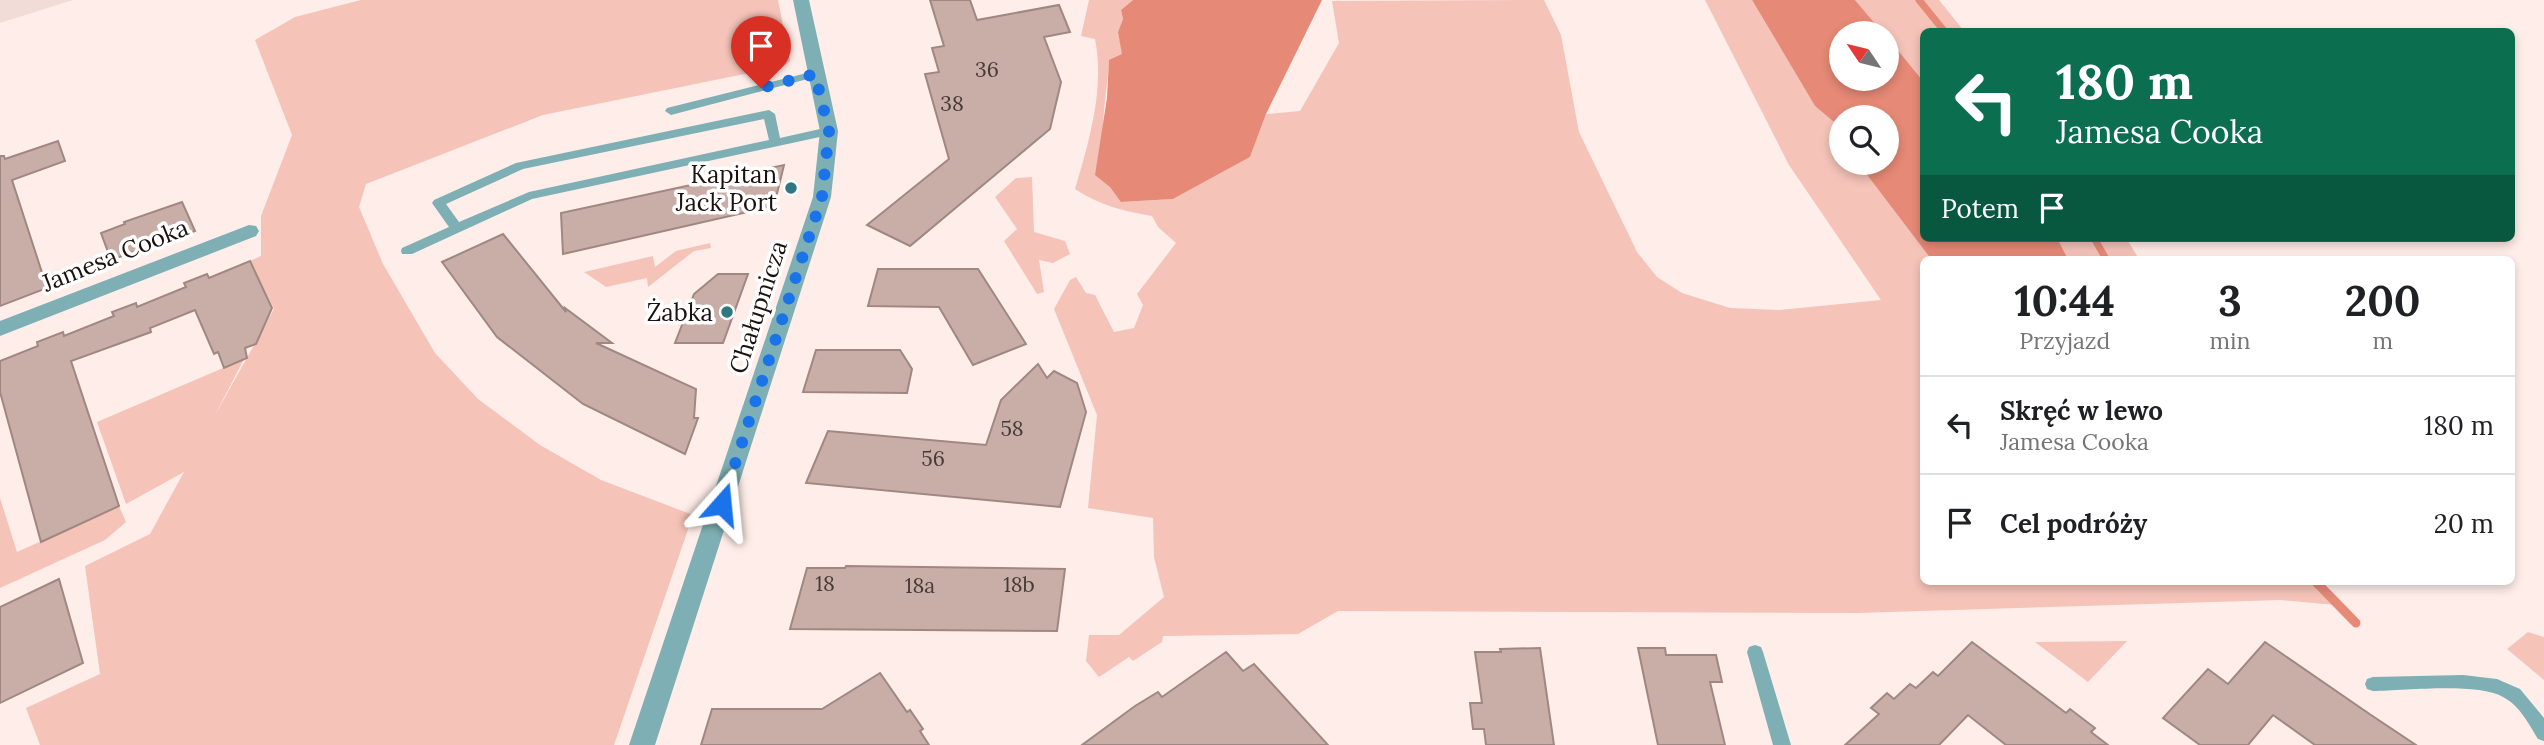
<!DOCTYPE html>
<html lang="pl">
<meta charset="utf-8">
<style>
:root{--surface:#fff;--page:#f2f2f2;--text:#202124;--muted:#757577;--line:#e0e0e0}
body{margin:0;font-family:Lora,serif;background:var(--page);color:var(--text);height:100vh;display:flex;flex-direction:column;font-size:26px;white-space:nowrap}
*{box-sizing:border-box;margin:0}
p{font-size:23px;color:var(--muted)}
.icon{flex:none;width:38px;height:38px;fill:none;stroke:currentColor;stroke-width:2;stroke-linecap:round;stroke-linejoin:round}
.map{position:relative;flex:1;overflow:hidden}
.sheet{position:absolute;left:1920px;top:256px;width:595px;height:329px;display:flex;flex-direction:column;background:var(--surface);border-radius:10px;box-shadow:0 4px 10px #0003}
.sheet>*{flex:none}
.guide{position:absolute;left:1920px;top:28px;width:595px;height:214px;border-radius:10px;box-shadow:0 4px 10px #0003;background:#0b6e4f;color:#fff;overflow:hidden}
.needle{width:46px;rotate:305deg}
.tools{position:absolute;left:1829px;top:21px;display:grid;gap:14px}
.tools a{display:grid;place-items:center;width:70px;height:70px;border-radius:50%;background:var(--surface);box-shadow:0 4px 10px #0003;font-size:35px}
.pin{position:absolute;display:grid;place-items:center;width:60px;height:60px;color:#fff;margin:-72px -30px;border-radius:50% 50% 50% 0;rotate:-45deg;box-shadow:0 0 7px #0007}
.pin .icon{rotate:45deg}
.me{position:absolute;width:77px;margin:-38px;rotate:18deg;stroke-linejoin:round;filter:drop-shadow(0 0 5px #0008)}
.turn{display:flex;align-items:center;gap:24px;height:147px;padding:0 21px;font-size:32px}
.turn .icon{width:91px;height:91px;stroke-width:2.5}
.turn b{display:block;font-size:49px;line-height:60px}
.then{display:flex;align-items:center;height:66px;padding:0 21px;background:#0003;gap:14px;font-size:26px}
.eta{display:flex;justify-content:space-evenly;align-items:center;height:119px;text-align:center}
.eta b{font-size:42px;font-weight:700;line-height:49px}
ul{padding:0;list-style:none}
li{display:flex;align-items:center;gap:21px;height:98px;padding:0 21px;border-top:2px solid var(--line)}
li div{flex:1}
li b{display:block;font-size:26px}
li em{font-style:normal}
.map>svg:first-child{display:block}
.built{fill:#f1dcd7}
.green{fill:#f5c3b8}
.water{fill:#e68976}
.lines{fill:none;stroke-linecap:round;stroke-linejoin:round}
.stream-far1{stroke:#e68976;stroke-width:7}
.stream{stroke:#e68976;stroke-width:9}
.building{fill:#c9aea8;stroke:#a18781;stroke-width:2}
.service{fill:#7dafb4;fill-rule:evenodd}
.minor{fill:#7dafb4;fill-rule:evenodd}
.route{stroke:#1a73e8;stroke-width:12;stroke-dasharray:0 21.6}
.poi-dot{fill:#2f787f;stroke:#fff;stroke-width:2.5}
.labels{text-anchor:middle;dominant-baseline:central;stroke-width:7;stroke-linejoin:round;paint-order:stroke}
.number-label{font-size:21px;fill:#463936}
.poi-label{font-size:24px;fill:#1b1210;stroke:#fff;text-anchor:end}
.street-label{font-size:24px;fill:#1b1210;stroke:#fff}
</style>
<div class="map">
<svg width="2544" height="745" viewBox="0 0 2544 745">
<rect width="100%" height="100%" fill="#ffede9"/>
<path class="built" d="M0 0H73L0 23Z"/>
<g class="green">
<path d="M361 0H778L790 61 784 66 543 115 366 184 359 207 383 264 435 353 478 399 540 445 601 480 693 515 614 745H40L26 708 100 674 85 566 150 534 184 472 126 504 97 422 244 359 214 417 274 309 250 261 261 256V216L292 135 255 40 295 17Z"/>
<path d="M1089 0H1133L1121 10 1123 19 1118 32 1123 54 1109 61C1106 109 1091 160 1122 202L1173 199 1250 157 1266 114 1300 111 1339 43 1332 1 1544 0 1561 35 1579 132 1637 252 1657 277 1682 293 1730 308 1779 310 1881 300 1789 165 1705 0H1752L1815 106 1841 128V163H1858L1931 259H1923V581H2315L2336 605 2281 600 1856 613 1338 611 1298 634 1163 636 1162 642 1133 661 1129 657 1099 677 1086 661 1089 635H1119L1164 597 1154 557 1153 518 1088 508 1097 415 1054 309 1070 280 1076 277 1086 293 1095 295 1114 332 1134 328 1143 305 1137 294 1176 243 1158 227 1152 216C1123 211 1099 205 1075 189 1089 141 1105 89 1095 39L1081 36Z"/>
<path d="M1855 0H1939L1964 31 1923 32V81L1887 37 1886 33H1883Z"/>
<path d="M1032 177 1034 232 1065 241 1070 254 1053 263 1039 260 1044 292 1037 294 1004 241 1017 229 995 197 1016 178Z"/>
<path d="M2057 238H2126L2139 259H2068Z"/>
<path d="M710 243 711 248 694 251 648 287 647 278 606 287 584 272 653 256 655 267 676 251Z"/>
<path d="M0 498 17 552 119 506 126 522 105 540 0 588Z"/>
<path d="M2528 632 2544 637V680L2507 649Z"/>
<path d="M2127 641 2088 682 2035 642Z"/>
</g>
<g class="water">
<path d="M1133 0H1322L1266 114 1250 157 1173 199 1121 202 1110 187 1095 175 1107 98 1109 60 1122 54 1118 32 1123 19 1121 10Z"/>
<path d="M1752 0H1855L1883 33H1841V79H1886L1887 37 1923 81V238H2057L2068 259H1931L1858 163H1886V117H1841V128L1815 106Z"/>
</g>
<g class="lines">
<g class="stream-far1">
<path d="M1919 0 1945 32"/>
<path d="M2094 238 2106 259"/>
</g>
<path class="stream" d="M2315 581 2356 623"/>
</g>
<g class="building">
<path d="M930 0H970L977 20 1059 5 1070 32 1044 37 1061 82 1050 129 910 246 867 225 949 159 925 74 939 72 932 48 944 46Z"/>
<path d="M58 141 65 161 12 180 47 288 0 306V156H4L5 159Z"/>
<path d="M784 165 774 206 563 254 561 213Z"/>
<path d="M182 202 195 231 137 254 136 251 111 260 101 233 125 224 124 222Z"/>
<path d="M503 234 566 312 565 308 612 343H596L696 389 694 418H698L685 454 583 404 497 337 442 262Z"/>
<path d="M250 261 272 308 256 344 245 348 247 358 224 368 218 352 214 354 195 310 150 328 151 332 71 361 119 506 41 542 0 392V361L38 346 37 342 63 332 64 336 114 316 112 312 136 303 137 307 186 287 184 283 207 274 209 278Z"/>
<path d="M878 269H978L1026 344 973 365 939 307 868 306Z"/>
<path d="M718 274H748L723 343H675L694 294Z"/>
<path d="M816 350H900L912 369 907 393 803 392Z"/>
<path d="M1038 364 1047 378 1054 371 1077 383 1086 412 1060 507 806 483 828 431 986 445 1001 400Z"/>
<path d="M846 566 1065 569 1057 631 790 629 807 568H845Z"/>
<path d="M59 579 83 663 0 703V607Z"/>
<path d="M1972 642 2066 713 2070 709 2095 728 2091 732 2108 745H2006L1968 715 1939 745H1845L1879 714 1871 708 1887 693 1894 699 1910 684 1916 688 1933 672 1938 676Z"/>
<path d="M2265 642 2371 715 2416 745H2315L2273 715 2248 745H2200L2163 718 2208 669 2228 684Z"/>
<path d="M1540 648 1554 745H1486L1484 729H1473L1470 703H1482L1475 652H1501L1500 649Z"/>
<path d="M1638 648H1665L1666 655H1716L1722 682H1710L1725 745H1658Z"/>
<path d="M1226 652 1243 671 1254 664 1328 745H1082L1135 706 1158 692 1162 697Z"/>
<path d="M880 673 907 712 910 710 923 729 920 731 929 745H701L712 709H822Z"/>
</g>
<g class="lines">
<g class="service">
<path d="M815 71 819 72V76L671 115 665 111 667 108Z"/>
<path d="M769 110 775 114 780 138 829 127 835 131 829 135 532 199 412 254H402L401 251 402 248 449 227 432 203 434 200 516 163ZM764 119 769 140 529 192 459 222 446 204 523 169Z"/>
<path d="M1755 645 1761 647 1763 652 1791 745H1773L1747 652 1749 647Z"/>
<path d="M2463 675 2497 679 2520 689 2544 718V741L2538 739C2529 724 2519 705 2503 697 2477 682 2404 691 2373 691L2367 689 2365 684 2367 679 2373 677Z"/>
</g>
<g class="minor">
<path d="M793 0H809L838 131 831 197 655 745H629L813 197 820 131Z"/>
<path d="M249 225 256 226 259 231 256 236 0 336V321Z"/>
</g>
</g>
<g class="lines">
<path class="route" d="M722 504 822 197 829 131 815 74 761 88"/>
</g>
<g class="poi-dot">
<circle cx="791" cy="188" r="7"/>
<circle cx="727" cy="312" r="7"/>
</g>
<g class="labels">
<g class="number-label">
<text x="987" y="69">36</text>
<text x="952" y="103">38</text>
<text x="1012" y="428">58</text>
<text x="933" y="458">56</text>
<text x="825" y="583">18</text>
<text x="1019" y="584">18b</text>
<text x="920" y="585">18a</text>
</g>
<g class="poi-label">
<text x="777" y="174">Kapitan<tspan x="777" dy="28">Jack Port</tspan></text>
<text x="713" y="312">Żabka</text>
</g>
<g class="street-label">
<text transform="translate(115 255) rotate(-22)">Jamesa Cooka</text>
<text transform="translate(758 307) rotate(-72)">Chałupnicza</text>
</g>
</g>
</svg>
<div class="tools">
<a><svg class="needle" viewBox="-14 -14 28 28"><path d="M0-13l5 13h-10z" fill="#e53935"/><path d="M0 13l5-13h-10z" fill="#757577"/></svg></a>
<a><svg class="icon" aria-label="search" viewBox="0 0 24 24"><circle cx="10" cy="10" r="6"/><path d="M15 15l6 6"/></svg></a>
</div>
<div class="pin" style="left:761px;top:88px;background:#d93025"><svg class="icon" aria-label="arrive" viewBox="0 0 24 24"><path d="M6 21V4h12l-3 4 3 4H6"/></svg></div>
<svg class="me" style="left:722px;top:504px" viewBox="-20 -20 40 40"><path d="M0-17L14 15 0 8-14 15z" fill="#1a73e8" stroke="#fff" stroke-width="4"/></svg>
<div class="guide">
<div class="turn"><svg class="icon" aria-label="left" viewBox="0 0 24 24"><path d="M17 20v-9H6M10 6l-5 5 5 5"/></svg><div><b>180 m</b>Jamesa Cooka</div></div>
<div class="then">Potem<svg class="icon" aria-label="arrive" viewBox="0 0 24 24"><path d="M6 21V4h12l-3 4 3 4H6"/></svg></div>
</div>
<section class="sheet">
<div class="eta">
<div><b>10:44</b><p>Przyjazd</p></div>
<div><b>3</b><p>min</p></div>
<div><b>200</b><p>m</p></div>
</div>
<ul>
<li><svg class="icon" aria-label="left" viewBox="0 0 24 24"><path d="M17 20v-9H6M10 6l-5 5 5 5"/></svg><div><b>Skręć w lewo</b><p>Jamesa Cooka</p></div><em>180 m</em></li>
<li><svg class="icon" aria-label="arrive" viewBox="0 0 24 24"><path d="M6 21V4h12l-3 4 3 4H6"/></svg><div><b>Cel podróży</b></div><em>20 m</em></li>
</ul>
</section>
</div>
